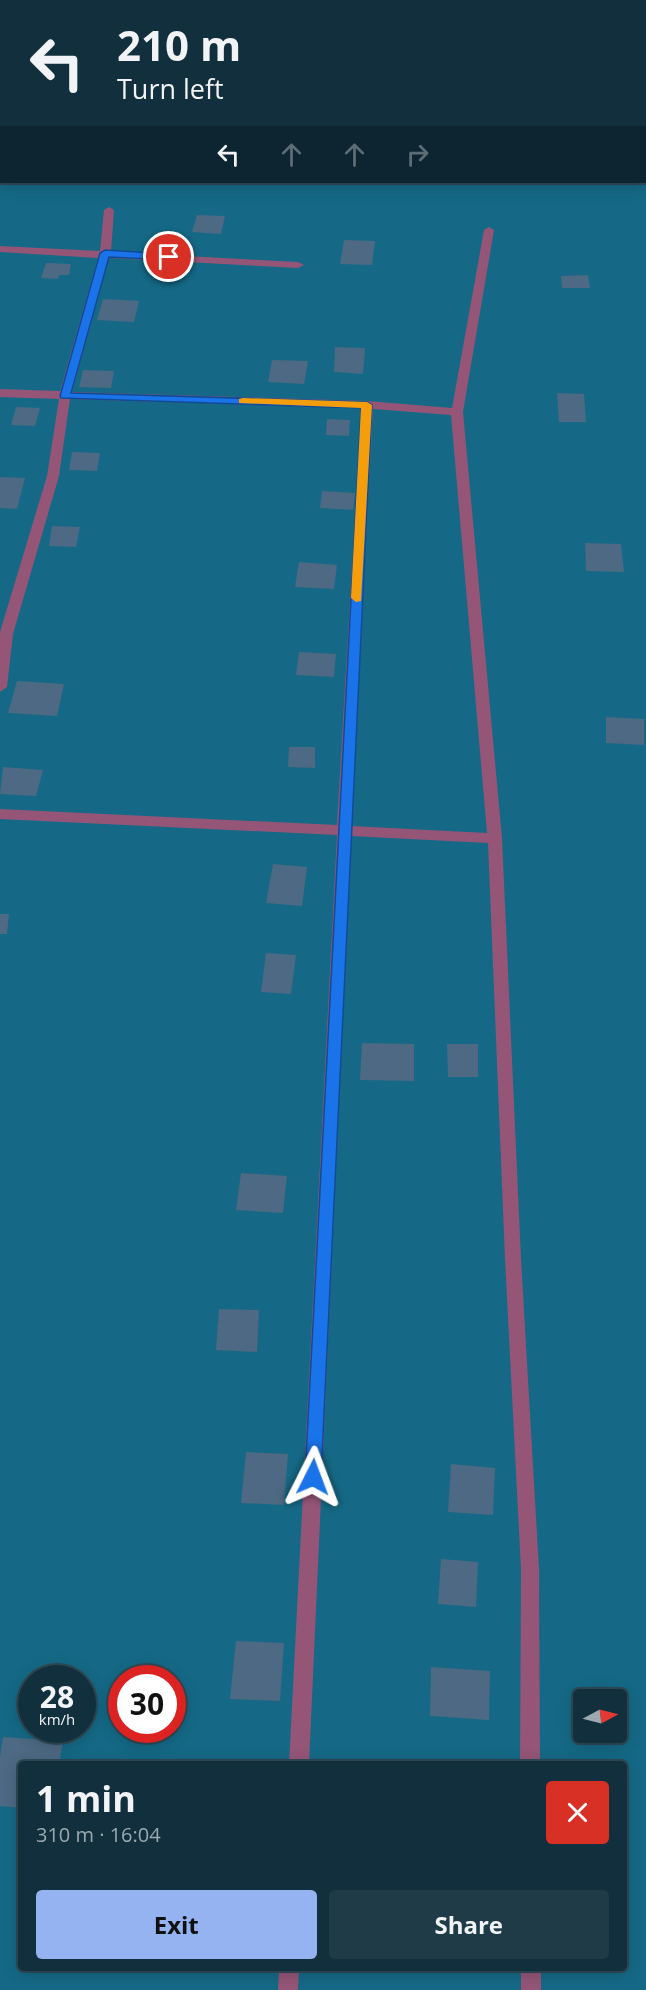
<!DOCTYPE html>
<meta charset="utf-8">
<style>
:root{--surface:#112f3c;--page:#1e3b47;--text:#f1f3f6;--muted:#9ca9af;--line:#304a56;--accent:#95b2f1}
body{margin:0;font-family:"Open Sans",sans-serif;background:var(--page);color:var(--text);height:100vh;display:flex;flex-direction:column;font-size:22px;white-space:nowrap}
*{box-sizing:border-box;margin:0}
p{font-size:20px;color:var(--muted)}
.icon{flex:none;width:33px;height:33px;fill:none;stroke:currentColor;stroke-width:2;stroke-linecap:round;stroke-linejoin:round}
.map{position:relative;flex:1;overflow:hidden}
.side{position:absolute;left:18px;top:1761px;width:609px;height:210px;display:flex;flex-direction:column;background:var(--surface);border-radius:6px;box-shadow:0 3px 15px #0003,0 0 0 2px var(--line)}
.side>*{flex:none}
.hud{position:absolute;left:0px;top:0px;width:646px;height:183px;box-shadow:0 3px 15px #0003,0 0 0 2px var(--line);background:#112f3c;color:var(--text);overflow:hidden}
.needle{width:39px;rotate:83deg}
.tools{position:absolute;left:573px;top:1689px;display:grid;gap:12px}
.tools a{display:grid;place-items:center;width:54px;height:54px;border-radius:6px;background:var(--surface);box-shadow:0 3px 15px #0003,0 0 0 2px var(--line);font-size:30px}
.speed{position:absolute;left:18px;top:1665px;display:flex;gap:12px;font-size:30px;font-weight:700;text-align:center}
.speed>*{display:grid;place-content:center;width:78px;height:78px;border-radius:50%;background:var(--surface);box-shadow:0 3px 15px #0003,0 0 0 2px var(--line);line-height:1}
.speed small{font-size:15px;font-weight:400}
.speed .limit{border:9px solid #d22;background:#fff;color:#111}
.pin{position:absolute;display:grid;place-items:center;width:51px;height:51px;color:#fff;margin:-26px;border:3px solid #fff;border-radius:50%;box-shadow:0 2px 6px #0007}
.me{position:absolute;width:66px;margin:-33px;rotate:3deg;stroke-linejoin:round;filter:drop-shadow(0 0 4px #0008)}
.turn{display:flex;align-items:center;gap:21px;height:126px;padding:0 18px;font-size:27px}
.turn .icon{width:78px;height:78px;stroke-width:2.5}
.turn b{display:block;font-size:42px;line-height:51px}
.lanes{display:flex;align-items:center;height:57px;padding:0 18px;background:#0003;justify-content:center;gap:30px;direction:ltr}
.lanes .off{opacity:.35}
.round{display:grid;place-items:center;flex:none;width:63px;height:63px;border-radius:6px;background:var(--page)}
.summary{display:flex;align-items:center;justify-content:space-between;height:102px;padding:0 18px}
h1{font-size:36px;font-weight:700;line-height:45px}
.button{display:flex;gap:12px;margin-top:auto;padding:12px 18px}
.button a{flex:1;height:69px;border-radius:6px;background:var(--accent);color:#111;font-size:24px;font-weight:700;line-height:69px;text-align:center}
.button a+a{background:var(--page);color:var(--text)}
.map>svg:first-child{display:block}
.green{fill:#156986;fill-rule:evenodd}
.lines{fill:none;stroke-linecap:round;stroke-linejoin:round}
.stream{fill:#2c0e6d;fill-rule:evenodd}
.building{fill:#4d6983}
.minor{fill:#945577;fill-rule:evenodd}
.route{fill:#1a73e8;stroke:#114b97;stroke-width:1.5}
.slow{fill:#f59e0b}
</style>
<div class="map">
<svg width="646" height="1990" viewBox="0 0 646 1990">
<rect width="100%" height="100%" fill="#173f50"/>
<path class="green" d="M0 102 2 182H645L646 144V1990H0ZM32 1678H82V1730H32ZM122 1678H172V1730H122ZM584 1700H616V1732H584ZM21 1764H624V1968H21Z"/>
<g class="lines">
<g class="stream">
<rect x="0" y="30" width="2" height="6"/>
<rect x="645" y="149" width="1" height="6"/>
</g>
</g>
<g class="building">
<path d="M197 215 225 216 221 234 192 232Z"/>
<path d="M344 240 375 241 372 265 340 264Z"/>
<path d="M46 263 71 264 69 275H59L58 279 41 278Z"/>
<path d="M588 275 590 288H562L561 276Z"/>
<path d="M103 299 139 301 134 322 97 320Z"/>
<path d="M335 347 365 348 363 374 334 372Z"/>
<path d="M272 360 308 361 304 384 268 382Z"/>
<path d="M83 370 114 371 111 388 79 387Z"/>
<path d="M557 393 584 394 586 422H559Z"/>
<path d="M16 407 40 408 35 426 11 425Z"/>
<path d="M327 419 350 420 349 436 326 435Z"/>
<path d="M72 452 100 453 97 471 69 470Z"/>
<path d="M0 477 25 478 17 509 0 508Z"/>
<path d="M322 491 355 493 353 510 320 508Z"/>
<path d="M52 526 80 527 76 547 49 546Z"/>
<path d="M585 543 621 544 624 572 586 571Z"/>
<path d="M299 562 337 565 334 589 295 587Z"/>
<path d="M299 652 336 654 334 677 296 675Z"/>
<path d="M17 681 64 684 57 716 8 713Z"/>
<path d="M606 717 644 719V745L606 743Z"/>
<path d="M289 747H315V768L288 767Z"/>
<path d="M3 767 43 770 36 796 0 794Z"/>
<path d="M273 864 307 867 302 906 266 903Z"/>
<path d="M0 914H9L7 934H0Z"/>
<path d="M266 953 296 955 291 994 261 992Z"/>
<path d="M362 1043 414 1044V1081L360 1080Z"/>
<path d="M447 1044H478V1077H448Z"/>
<path d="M241 1173 287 1176 283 1213 236 1210Z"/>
<path d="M219 1309 259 1310 257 1352 216 1350Z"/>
<path d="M246 1452 288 1454 284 1505 241 1503Z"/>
<path d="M451 1464 495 1468 493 1515 448 1512Z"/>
<path d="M441 1559 478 1562 476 1607 438 1604Z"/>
<path d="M236 1641 284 1643 280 1701 230 1699Z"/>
<path d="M431 1667 490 1671 489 1720 430 1716Z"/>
<path d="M3 1737 63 1741 59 1764H21V1808L0 1806V1757Z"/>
</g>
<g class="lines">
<g class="minor">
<rect x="397" y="0" width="10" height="2"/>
<path d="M109 207 114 210 111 252 298 262 304 265 298 268 109 258 72 392 367 401 452 408 484 230 489 227 494 230 463 412 502 838 521 1259 539 1569 540 1764H520L521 1569 505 1259 488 843 351 836 309 1764H289L337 835 0 819V809L337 825 361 408 70 399 59 476 13 634 7 687 0 692V632L47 476 59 399 0 397V389L60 391 98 258 0 252V246L100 251 104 210ZM373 409 451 415 487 833 351 826Z"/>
<path d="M279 1968H299L298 1990H278Z"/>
<rect x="521" y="1968" width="20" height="22"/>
</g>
</g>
<path class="route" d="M105 250 169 254 174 257 169 260 109 257 71 393 367 402 372 405 321 1477 319 1482 313 1484 307 1482 305 1477 361 408 61 398 60 396 100 253Z"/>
<path class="slow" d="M243 398 367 402 372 405 361 601 356 602 351 598 361 408 239 403V399Z"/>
</svg>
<div class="tools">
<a><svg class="needle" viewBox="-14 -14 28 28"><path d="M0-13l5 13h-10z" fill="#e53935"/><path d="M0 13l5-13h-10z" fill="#9ca9af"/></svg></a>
</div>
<div class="speed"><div>28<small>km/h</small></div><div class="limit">30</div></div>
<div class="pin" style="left:169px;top:257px;background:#d93025"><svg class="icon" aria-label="arrive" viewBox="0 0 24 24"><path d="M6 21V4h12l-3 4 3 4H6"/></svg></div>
<svg class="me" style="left:313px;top:1477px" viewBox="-20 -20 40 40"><path d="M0-17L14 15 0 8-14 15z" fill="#1a73e8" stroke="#fff" stroke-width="4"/></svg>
<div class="hud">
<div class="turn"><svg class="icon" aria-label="left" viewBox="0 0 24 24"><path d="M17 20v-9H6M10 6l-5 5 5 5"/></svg><div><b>210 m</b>Turn left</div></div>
<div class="lanes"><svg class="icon" aria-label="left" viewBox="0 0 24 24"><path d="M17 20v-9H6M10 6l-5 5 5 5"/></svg><svg class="icon off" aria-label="ahead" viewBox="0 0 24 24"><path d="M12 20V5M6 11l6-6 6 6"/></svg><svg class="icon off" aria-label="ahead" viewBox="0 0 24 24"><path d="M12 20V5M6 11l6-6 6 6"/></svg><svg class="icon off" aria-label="right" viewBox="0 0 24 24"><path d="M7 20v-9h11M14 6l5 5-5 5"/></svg></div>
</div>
<section class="side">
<div class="summary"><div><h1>1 min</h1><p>310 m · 16:04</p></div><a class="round" style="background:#d93025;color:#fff"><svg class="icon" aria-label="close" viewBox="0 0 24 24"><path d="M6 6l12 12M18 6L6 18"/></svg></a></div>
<div class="button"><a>Exit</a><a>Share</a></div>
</section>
</div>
